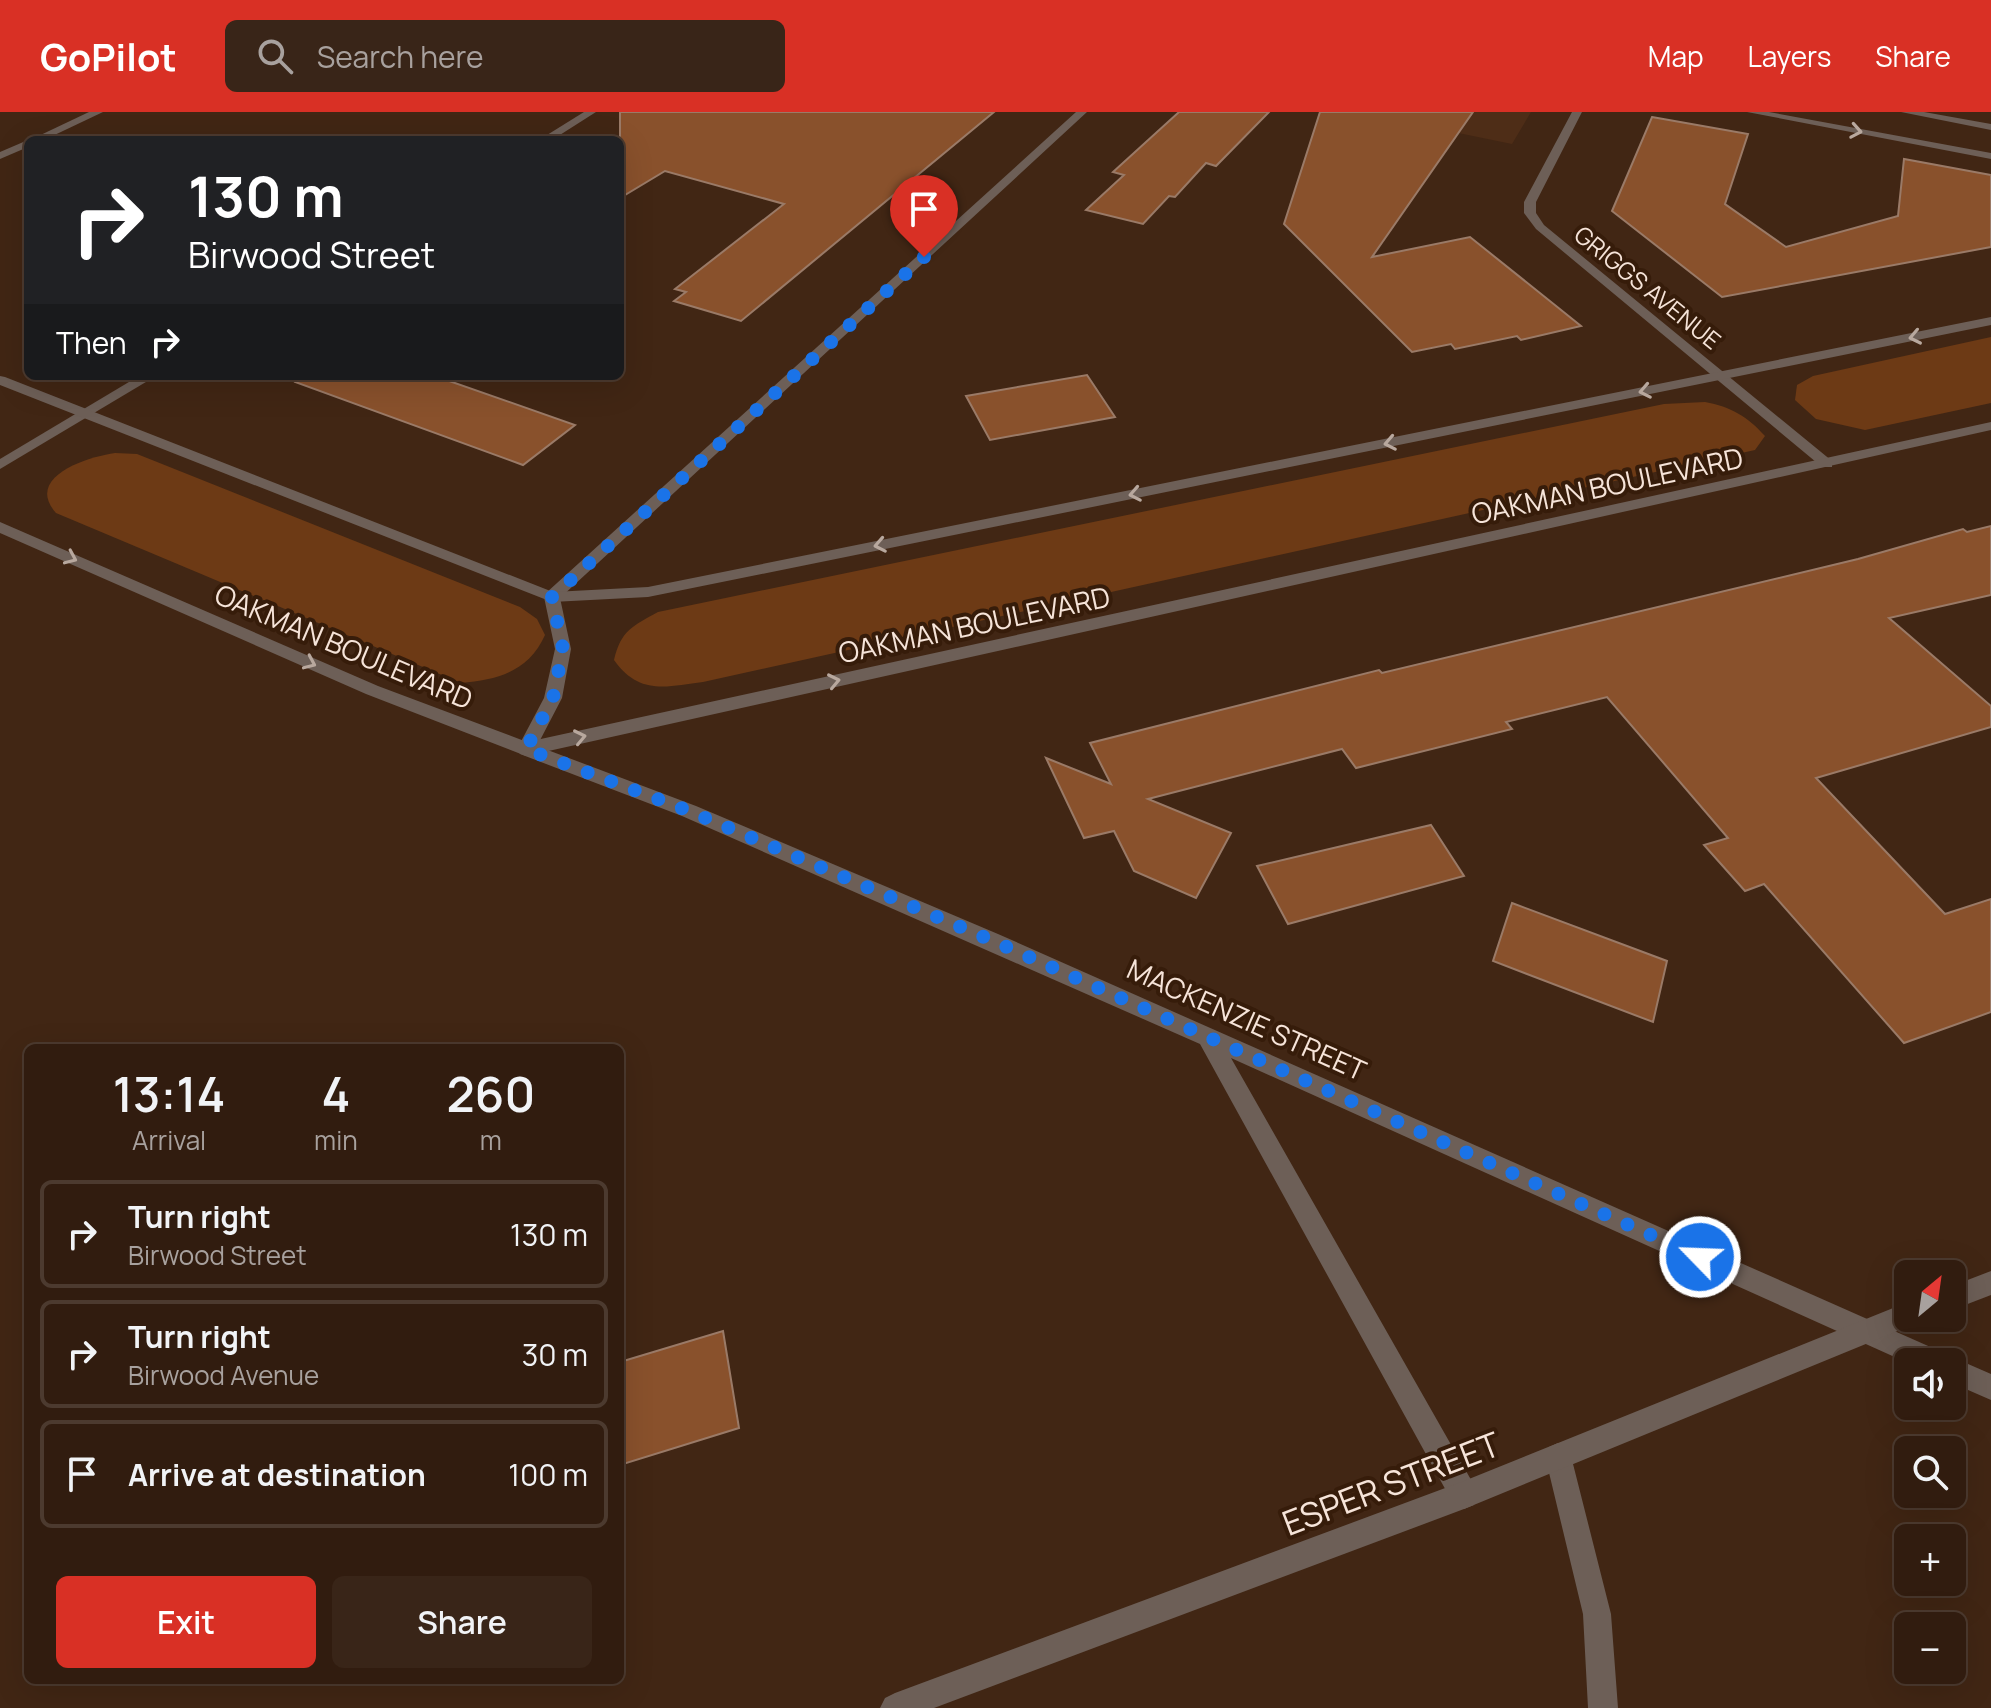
<!DOCTYPE html>
<meta charset="utf-8">
<style>
:root{--surface:#311c0f;--page:#392518;--text:#f1f3f6;--muted:#a8a19e;--line:#4c3a2f;--accent:#d93025}
body{margin:0;font-family:Manrope,sans-serif;background:var(--page);color:var(--text);height:100vh;display:flex;flex-direction:column;font-size:30px;white-space:nowrap}
*{box-sizing:border-box;margin:0}
p{font-size:26px;color:var(--muted)}
.icon{flex:none;width:44px;height:44px;fill:none;stroke:currentColor;stroke-width:2;stroke-linecap:round;stroke-linejoin:round}
.map{position:relative;flex:1;overflow:hidden}
.sheet{position:absolute;left:24px;top:932px;width:600px;height:640px;display:flex;flex-direction:column;background:var(--surface);border-radius:12px;box-shadow:0 8px 32px #0002,0 0 0 2px var(--line)}
.sheet>*{flex:none}
.guide{position:absolute;left:24px;top:24px;width:600px;height:244px;border-radius:12px;box-shadow:0 8px 32px #0002,0 0 0 2px var(--line);background:#202124;color:#fff;overflow:hidden}
.needle{width:52px;rotate:29deg}
.fabs{position:absolute;left:1894px;top:1148px;display:grid;gap:16px}
.fabs a{display:grid;place-items:center;width:72px;height:72px;border-radius:12px;background:var(--surface);box-shadow:0 8px 32px #0002,0 0 0 2px var(--line);font-size:40px}
.pin{position:absolute;display:grid;place-items:center;width:68px;height:68px;color:#fff;margin:-82px -34px;border-radius:50% 50% 50% 0;rotate:-45deg;box-shadow:0 0 8px #0007}
.pin .icon{rotate:45deg}
.me{position:absolute;width:88px;margin:-44px;rotate:294deg;stroke-linejoin:round;filter:drop-shadow(0 0 6px #0008)}
.turn{display:flex;align-items:center;gap:28px;height:168px;padding:0 32px;font-size:36px}
.turn .icon{width:104px;height:104px;stroke-width:2.5}
.turn b{display:block;font-size:56px;line-height:68px}
.then{display:flex;align-items:center;height:76px;padding:0 32px;background:#0003;gap:16px;font-size:30px}
.eta{display:flex;justify-content:space-evenly;align-items:center;height:136px;text-align:center}
.eta b{font-size:48px;font-weight:600;line-height:56px}
.cta{display:flex;gap:16px;margin-top:auto;padding:16px 32px}
.cta a{flex:1;height:92px;border-radius:12px;background:var(--accent);color:#fff;font-size:32px;font-weight:600;line-height:92px;text-align:center}
.cta a+a{background:var(--page);color:var(--text)}
ul{padding:0;list-style:none}
li{display:flex;align-items:center;gap:24px;height:108px;margin:0 16px 12px;padding:0 16px;border:4px solid var(--line);border-radius:12px}
li div{flex:1}
li b{display:block;font-size:30px}
li em{font-style:normal}
header{display:flex;align-items:center;gap:48px;box-sizing:border-box;height:112px;padding:0 40px;background:var(--accent);color:#fff}
header strong{font-size:38px}
nav{display:flex;gap:44px;margin-inline-start:auto;font-size:28px}
.search{width:560px;height:72px;background:var(--page);display:flex;align-items:center;gap:20px;box-sizing:border-box;padding:0 28px;border-radius:12px;color:var(--muted);font-size:30px}
.map>svg:first-child{display:block}
.built{fill:#4e2d17}
.green{fill:#6d3a15}
.building{fill:#89512c;stroke:#9a7a67;stroke-width:2}
.lines{fill:none;stroke-linecap:round;stroke-linejoin:round}
.minor{fill:#6d5f57;fill-rule:evenodd}
.tertiary{fill:#6d5f57;fill-rule:evenodd}
.oneway{stroke:#b8a89e}
.route{stroke:#1a73e8;stroke-width:14;stroke-dasharray:0 25.2}
.labels{text-anchor:middle;dominant-baseline:central;stroke-width:8;stroke-linejoin:round;paint-order:stroke}
.far-street-label{font-size:24px;fill:#f6e4d9;stroke:#361c0a}
.street-label{font-size:28px;fill:#f6e4d9;stroke:#361c0a}
.near-street-label{font-size:34px;fill:#f6e4d9;stroke:#361c0a}
</style>
<header>
<strong>GoPilot</strong>
<div class="search"><svg class="icon" aria-label="search" viewBox="0 0 24 24"><circle cx="10" cy="10" r="6"/><path d="M15 15l6 6"/></svg>Search here</div>
<nav><a>Map</a><a>Layers</a><a>Share</a></nav>
</header>
<div class="map">
<svg width="1991" height="1596" viewBox="0 0 1991 1596">
<rect width="100%" height="100%" fill="#412614"/>
<path class="built" d="M1356 0H1531L1512 32Z"/>
<g class="green">
<path d="M1991 225V291L1865 318 1816 307 1795 288 1797 273 1813 264Z"/>
<path d="M1705 290C1731 295 1747 304 1765 324L1755 338 703 570C665 575 639 583 614 548 621 518 633 514 658 500L1664 292Z"/>
<path d="M115 341 137 342 520 495 537 507 545 523C529 559 498 568 461 571L56 401C24 365 87 345 115 341Z"/>
</g>
<g class="building">
<path d="M620 0H994L741 209 674 189 686 180 675 177 784 92 665 59 620 86Z"/>
<path d="M1179 0H1269L1216 54 1206 51 1175 85 1169 84 1143 112 1086 98 1124 63 1113 60Z"/>
<path d="M1320 0H1473L1372 145 1470 125 1581 214 1521 228 1517 224 1455 237 1451 232 1412 240 1284 112Z"/>
<path d="M1652 5 1748 22 1725 92 1786 135 1898 104 1904 47 1991 63V135L1722 185 1612 99Z"/>
<path d="M1087 263 1115 305 990 328 966 284Z"/>
<path d="M297 264H435L575 313 523 353 295 270Z"/>
<path d="M1991 414V483L1889 506 1991 594V615L1816 666 1945 802 1991 787V900L1904 931 1764 772 1745 779 1704 733 1728 726 1607 585 1506 610 1512 617 1356 656 1342 637 1148 687 1231 721 1196 786 1134 759 1114 719 1084 726 1046 646 1111 672 1090 631 1379 558 1382 561 1858 447 1963 417 1967 420Z"/>
<path d="M1431 713 1464 764 1288 812 1257 754Z"/>
<path d="M1512 791 1667 849 1653 910 1493 849Z"/>
<path d="M723 1219 739 1316 620 1353V1250Z"/>
</g>
<g class="lines">
<g class="minor">
<path d="M89 0H103L44 28H30Z"/>
<path d="M584 0H596L552 28H539Z"/>
<path d="M1076 0H1087L560 486 571 537 562 586 537 634 696 694 998 822 1944 1241 1947 1247 1952 1245 1991 1262V1288L1952 1271V1250L1908 1251 1231 946 1474 1373 1478 1383 1474 1393 1464 1397 1454 1393 1200 932 682 704 520 642 517 637 544 586 555 537 544 485 546 481Z"/>
<path d="M1572 0H1582L1536 90V101L1544 113 1832 349V355H1822L1536 117 1524 101V90Z"/>
<path d="M28 28V35L0 47V40Z"/>
<path d="M139 264H156L0 357V347Z"/>
<path d="M1558 1331 1567 1335 1571 1344 1611 1502 1618 1596H1588L1583 1502 1545 1344 1549 1335Z"/>
</g>
<g class="tertiary">
<path d="M1747 0H1769L1991 41V47Z"/>
<path d="M1901 0H1924L1991 12V18Z"/>
<path d="M1991 205V213L648 485 552 490 0 273V264L5 265 553 480 648 475Z"/>
<path d="M1991 310V318L526 644 366 582 0 421V410L378 574 527 630Z"/>
<path d="M1991 1159V1183L1952 1198V1174Z"/>
<path d="M1908 1190V1206H1919L1917 1211 1464 1397 934 1596H880L885 1586 895 1581 1464 1369Z"/>
</g>
</g>
<defs><path id="oneway-chevron" d="M-2-3.5L2.5 0L-2 3.5" fill="none" stroke-width="1.6" stroke-linecap="round" stroke-linejoin="round" transform="scale(2)"/></defs>
<g class="oneway">
<use href="#oneway-chevron" transform="translate(1856 19) rotate(10)"/>
<use href="#oneway-chevron" transform="translate(1915 225) rotate(168)"/>
<use href="#oneway-chevron" transform="translate(1645 279) rotate(169)"/>
<use href="#oneway-chevron" transform="translate(1390 331) rotate(169)"/>
<use href="#oneway-chevron" transform="translate(1135 382) rotate(169)"/>
<use href="#oneway-chevron" transform="translate(880 433) rotate(169)"/>
<use href="#oneway-chevron" transform="translate(71 446) rotate(24)"/>
<use href="#oneway-chevron" transform="translate(310 551) rotate(24)"/>
<use href="#oneway-chevron" transform="translate(834 569) rotate(-12)"/>
<use href="#oneway-chevron" transform="translate(580 625) rotate(-12)"/>
</g>
<g class="lines">
<path class="route" d="M924 145 552 485 563 537 553 586 526 637 689 699 991 828 1700 1145"/>
</g>
<g class="labels">
<g class="far-street-label">
<text transform="translate(1648 175) rotate(39)">GRIGGS AVENUE</text>
</g>
<g class="street-label">
<text transform="translate(1607 373) rotate(-12)">OAKMAN BOULEVARD</text>
<text transform="translate(974 512) rotate(-12)">OAKMAN BOULEVARD</text>
<text transform="translate(344 534) rotate(23)">OAKMAN BOULEVARD</text>
<text transform="translate(1247 907) rotate(24)">MACKENZIE STREET</text>
</g>
<g class="near-street-label">
<text transform="translate(1391 1371) rotate(-21)">ESPER STREET</text>
</g>
</g>
</svg>
<div class="fabs">
<a><svg class="needle" viewBox="-14 -14 28 28"><path d="M0-13l5 13h-10z" fill="#e53935"/><path d="M0 13l5-13h-10z" fill="#a8a19e"/></svg></a>
<a><svg class="icon" aria-label="sound" viewBox="0 0 24 24"><path d="M4 9h4l5-4v14l-5-4H4zM17 9q2 3 0 6"/></svg></a>
<a><svg class="icon" aria-label="search" viewBox="0 0 24 24"><circle cx="10" cy="10" r="6"/><path d="M15 15l6 6"/></svg></a>
<a>+</a>
<a>−</a>
</div>
<div class="pin" style="left:924px;top:145px;background:#d93025"><svg class="icon" aria-label="arrive" viewBox="0 0 24 24"><path d="M6 21V4h12l-3 4 3 4H6"/></svg></div>
<svg class="me" style="left:1700px;top:1145px" viewBox="-20 -20 40 40"><circle r="17" fill="#1a73e8" stroke="#fff" stroke-width="3"/><path d="M0-11L8 9 0 5-8 9z" fill="#fff"/></svg>
<div class="guide">
<div class="turn"><svg class="icon" aria-label="right" viewBox="0 0 24 24"><path d="M7 20v-9h11M14 6l5 5-5 5"/></svg><div><b>130 m</b>Birwood Street</div></div>
<div class="then">Then<svg class="icon" aria-label="right" viewBox="0 0 24 24"><path d="M7 20v-9h11M14 6l5 5-5 5"/></svg></div>
</div>
<section class="sheet">
<div class="eta">
<div><b>13:14</b><p>Arrival</p></div>
<div><b>4</b><p>min</p></div>
<div><b>260</b><p>m</p></div>
</div>
<ul>
<li><svg class="icon" aria-label="right" viewBox="0 0 24 24"><path d="M7 20v-9h11M14 6l5 5-5 5"/></svg><div><b>Turn right</b><p>Birwood Street</p></div><em>130 m</em></li>
<li><svg class="icon" aria-label="right" viewBox="0 0 24 24"><path d="M7 20v-9h11M14 6l5 5-5 5"/></svg><div><b>Turn right</b><p>Birwood Avenue</p></div><em>30 m</em></li>
<li><svg class="icon" aria-label="arrive" viewBox="0 0 24 24"><path d="M6 21V4h12l-3 4 3 4H6"/></svg><div><b>Arrive at destination</b></div><em>100 m</em></li>
</ul>
<div class="cta"><a>Exit</a><a>Share</a></div>
</section>
</div>
